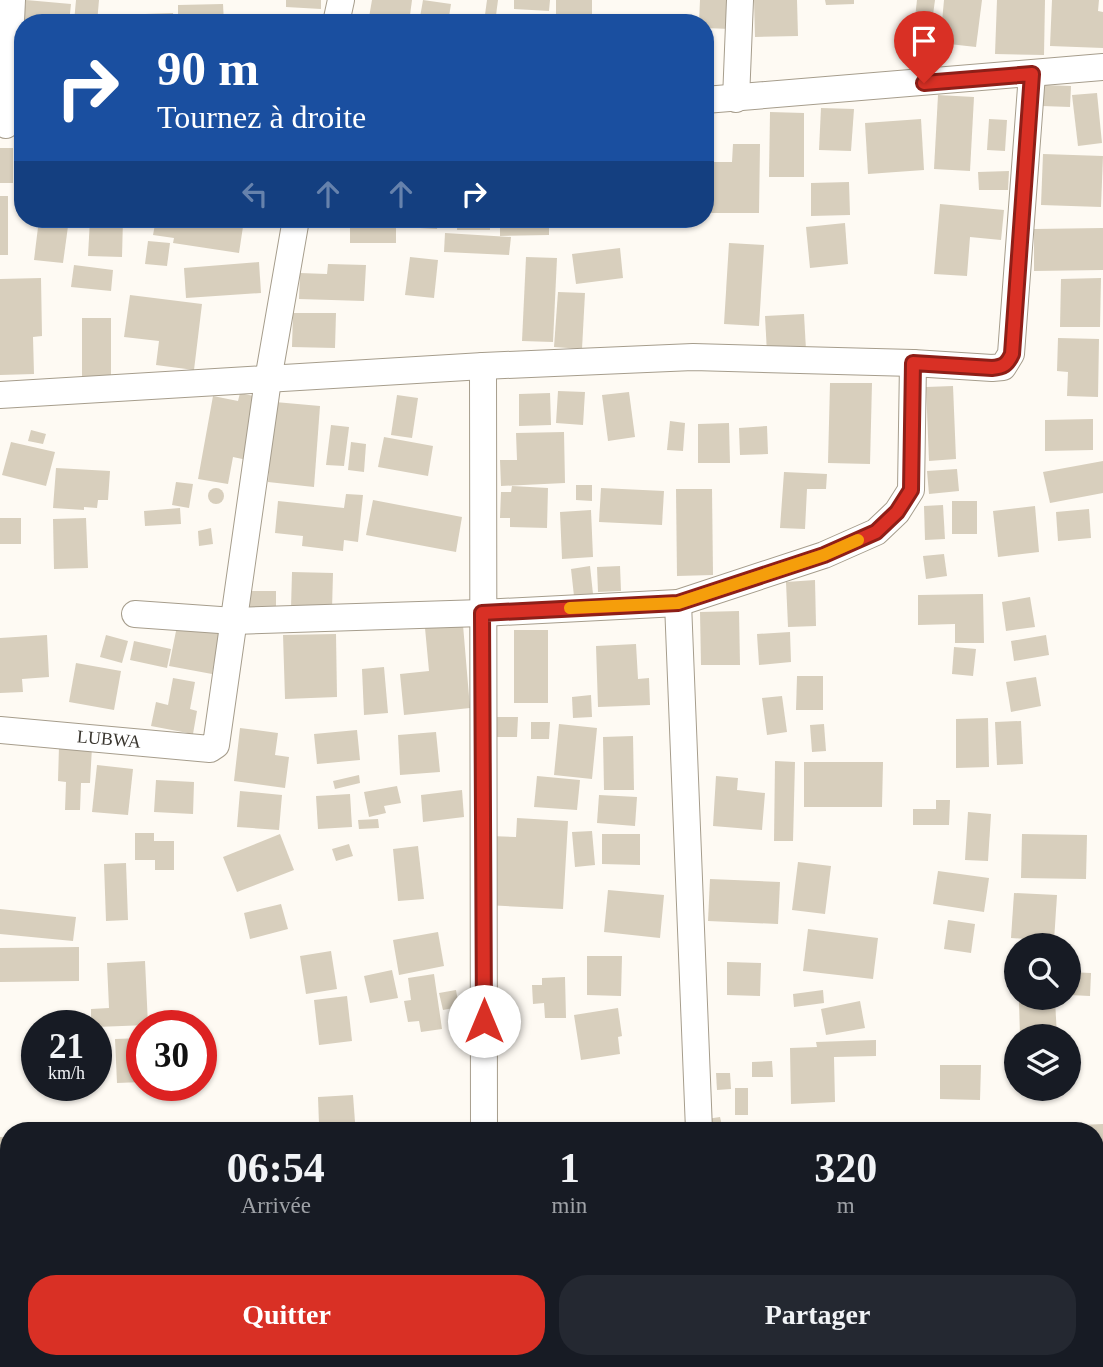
<!DOCTYPE html>
<html lang="fr">
<meta charset="utf-8">
<style>
:root{--surface:#171b24;--page:#242831;--text:#f1f3f6;--muted:#9ea1a6;--accent:#d93025}
body{margin:0;font-family:Georgia,serif;background:var(--page);color:var(--text);height:100vh;display:flex;flex-direction:column;font-size:26px;white-space:nowrap}
*{box-sizing:border-box;margin:0}
p{font-size:23px;color:var(--muted)}
.icon{flex:none;width:38px;height:38px;fill:none;stroke:currentColor;stroke-width:2;stroke-linecap:round;stroke-linejoin:round}
.map{position:relative;flex:1;overflow:hidden}
.sheet{position:absolute;left:0px;top:1122px;width:1104px;height:247px;display:flex;flex-direction:column;background:var(--surface);border-radius:28px 28px 0 0;box-shadow:0 2px 5px #0004}
.sheet>*{flex:none}
.top-card{position:absolute;left:14px;top:14px;width:700px;height:214px;border-radius:28px;box-shadow:0 2px 5px #0004;background:#1a4fa0;color:#fff;overflow:hidden}
.fabs{position:absolute;left:1004px;top:933px;display:grid;gap:14px}
.fabs a{display:grid;place-items:center;width:77px;height:77px;border-radius:50%;background:var(--surface);box-shadow:0 2px 5px #0004;font-size:35px}
.speed{position:absolute;left:21px;top:1010px;display:flex;gap:14px;font-size:35px;font-weight:700;text-align:center}
.speed>*{display:grid;place-content:center;width:91px;height:91px;border-radius:50%;background:var(--surface);box-shadow:0 2px 5px #0004;line-height:1}
.speed small{font-size:18px;font-weight:400}
.speed .limit{border:10px solid #d22;background:#fff;color:#111}
.pin{position:absolute;display:grid;place-items:center;width:60px;height:60px;color:#fff;margin:-72px -30px;border-radius:50% 50% 50% 0;rotate:-45deg;box-shadow:0 0 7px #0007}
.pin .icon{rotate:45deg}
.me{position:absolute;width:77px;margin:-38px;rotate:0deg;stroke-linejoin:round;filter:drop-shadow(0 0 5px #0008)}
.turn{display:flex;align-items:center;gap:24px;height:147px;padding:0 28px;font-size:32px}
.turn .icon{width:91px;height:91px;stroke-width:2.5}
.turn b{display:block;font-size:49px;line-height:60px}
.lanes{display:flex;align-items:center;height:66px;padding:0 28px;background:#0003;justify-content:center;gap:35px;direction:ltr}
.lanes .off{opacity:.35}
.eta{display:flex;justify-content:space-evenly;align-items:center;height:119px;text-align:center}
.eta b{font-size:42px;font-weight:600;line-height:49px}
.button{display:flex;gap:14px;margin-top:auto;padding:14px 28px}
.button a{flex:1;height:80px;border-radius:28px;background:var(--accent);color:#fff;font-size:28px;font-weight:600;line-height:80px;text-align:center}
.button a+a{background:var(--page);color:var(--text)}
.map>svg:first-child{display:block}
.water{fill:#c2a05d}
.building{fill:#d8cfbd}
.lines{fill:none;stroke-linecap:round;stroke-linejoin:round}
.minor-casing{stroke:#a69d8c;stroke-width:28}
.minor{stroke:#fff;stroke-width:26}
.route-casing{stroke:#8d1f18;stroke-width:18}
.route{stroke:#d93025;stroke-width:12}
.slow{stroke:#f59e0b;stroke-width:12}
.labels{text-anchor:middle;dominant-baseline:central;stroke-width:6;stroke-linejoin:round;paint-order:stroke}
.street-label{font-size:18px;fill:#39352e;stroke:#fff}
</style>
<div class="map">
<svg width="1103" height="1367" viewBox="0 0 1103 1367">
<rect width="100%" height="100%" fill="#fefaf3"/>
<path class="water" d="M1103 1338V1367H1038L1029 1360H1096V1340Z"/>
<g class="building">
<path d="M26 0 71 4 69 23H23Z"/>
<path d="M76 0H99L97 23 74 22Z"/>
<path d="M286 0H321V9L286 7Z"/>
<path d="M372 0H412L409 23H368Z"/>
<path d="M423 0 451 4 448 23H419Z"/>
<path d="M487 0H498L495 23 484 22Z"/>
<path d="M514 0H550L549 11 514 9Z"/>
<rect x="556" y="0" width="36" height="21"/>
<path d="M700 0H732L730 29 705 28V23H699Z"/>
<path d="M754 0H797L798 36 755 37Z"/>
<path d="M825 0H854V4L826 5Z"/>
<path d="M917 0H935L930 37 913 35Z"/>
<path d="M944 0H982L976 47 940 43Z"/>
<path d="M997 0H1045L1044 55 995 54Z"/>
<path d="M1052 0H1099L1098 11 1103 12V48L1050 46Z"/>
<path d="M223 4 224 23H178V5Z"/>
<path d="M173 13 174 23H146L145 14Z"/>
<path d="M261 14 262 23H232V17Z"/>
<path d="M1043 85 1071 86 1070 107 1042 106Z"/>
<path d="M1097 93 1102 143 1078 146 1072 95Z"/>
<path d="M938 95 974 97 970 171 934 169Z"/>
<path d="M821 108 854 109 851 151 819 150Z"/>
<path d="M770 112 804 113V177H769Z"/>
<path d="M921 119 924 170 868 174 865 123Z"/>
<path d="M989 119 1007 120 1005 151 987 150Z"/>
<path d="M733 144H760L759 213H705V162H732Z"/>
<rect x="0" y="148" width="13" height="35"/>
<path d="M1043 154 1103 156 1101 207 1041 205Z"/>
<path d="M1009 171 1008 190H979L978 172Z"/>
<path d="M849 182 850 215 811 216V183Z"/>
<rect x="0" y="196" width="8" height="59"/>
<path d="M940 204 1004 210 1001 240 970 237 967 276 934 274Z"/>
<path d="M39 219H69L63 263 34 260Z"/>
<path d="M90 219H123L122 257 88 256Z"/>
<path d="M156 219 244 220 239 253 173 243 174 238 153 235Z"/>
<path d="M421 219H438L437 229 420 228Z"/>
<rect x="457" y="219" width="33" height="11"/>
<path d="M500 219H549V235L500 236Z"/>
<path d="M845 223 848 264 810 268 806 227Z"/>
<path d="M350 225 396 226V243H350Z"/>
<path d="M1103 228V270L1034 271V229Z"/>
<path d="M445 233 511 237 509 255 444 252Z"/>
<path d="M148 241 170 243 167 266 145 264Z"/>
<path d="M729 243 764 245 759 326 724 324Z"/>
<path d="M620 248 623 278 576 284 572 254Z"/>
<path d="M410 257 438 260 434 298 405 295Z"/>
<path d="M526 257 557 258 553 342 522 341Z"/>
<path d="M259 262 261 293 186 298 184 268Z"/>
<path d="M328 264 366 265 364 301 299 299 300 273 327 274Z"/>
<path d="M74 265 113 270 111 291 71 287Z"/>
<path d="M41 278 42 336 33 337 34 374 0 375V279Z"/>
<path d="M1101 278 1100 327H1060L1061 279Z"/>
<path d="M558 292 585 293 582 349 554 347Z"/>
<path d="M130 295 202 304 194 370 156 365 159 341 124 337Z"/>
<path d="M293 313H336L335 348 292 347Z"/>
<path d="M804 314 806 350 767 353 765 316Z"/>
<rect x="82" y="318" width="29" height="63"/>
<path d="M1058 338 1099 339 1098 397 1067 396 1068 372 1057 371Z"/>
<path d="M830 383H872L870 464 828 463Z"/>
<path d="M953 386 956 459 929 461 926 387Z"/>
<path d="M558 391 585 392 583 425 556 423Z"/>
<path d="M629 392 635 437 608 441 602 395Z"/>
<path d="M240 393 258 397 247 460 233 457 228 484 198 479 213 396 238 401Z"/>
<path d="M550 393 551 425 519 426V394Z"/>
<path d="M397 395 418 398 412 438 391 435Z"/>
<path d="M275 402 320 406 314 487 268 482Z"/>
<path d="M1093 419V450L1045 451V420Z"/>
<path d="M670 421 685 423 683 451 667 450Z"/>
<path d="M729 423 730 463H698V424Z"/>
<path d="M331 425 349 427 344 466 326 465Z"/>
<path d="M767 426 768 454 740 455 739 428Z"/>
<path d="M31 430 46 434 43 444 28 441Z"/>
<path d="M564 432 565 483 501 486 500 460H517L516 433Z"/>
<path d="M384 437 433 446 428 476 378 467Z"/>
<path d="M11 442 55 452 46 486 2 475Z"/>
<path d="M351 442 366 444 364 472 348 470Z"/>
<path d="M1103 461V493L1050 503 1043 472Z"/>
<path d="M56 468 110 471 108 500H98L97 508 84 507V510L53 508Z"/>
<path d="M957 469 959 491 929 494 927 471Z"/>
<path d="M784 472 827 474 826 489H807L805 529 780 528Z"/>
<path d="M176 482 193 484 189 508 172 505Z"/>
<path d="M576 485H592V501L576 500Z"/>
<path d="M512 486 548 488 547 528 510 527V518H500L501 492H511Z"/>
<path d="M601 488 664 491 662 525 599 522Z"/>
<circle cx="216" cy="496" r="8"/>
<path d="M676 489H712L713 575 677 576Z"/>
<path d="M346 494 363 495 358 542 344 540 343 551 302 546 303 536 275 533 278 501 344 508Z"/>
<path d="M373 500 462 517 456 552 366 535Z"/>
<rect x="952" y="501" width="25" height="33"/>
<path d="M943 505 945 539 925 540 924 506Z"/>
<path d="M1035 506 1039 552 998 557 993 511Z"/>
<path d="M180 508 181 524 145 526 144 511Z"/>
<path d="M1089 509 1091 538 1058 541 1056 512Z"/>
<path d="M591 510 593 557 562 559 560 512Z"/>
<rect x="0" y="518" width="21" height="26"/>
<path d="M86 518 88 568 54 569 53 519Z"/>
<path d="M211 528 213 544 199 546 198 531Z"/>
<path d="M944 554 947 576 926 579 923 556Z"/>
<path d="M590 566 593 594 574 596 571 569Z"/>
<path d="M620 566 621 591 598 592 597 567Z"/>
<path d="M292 572 333 573 332 610 291 609Z"/>
<path d="M815 580 816 626 788 627 786 582Z"/>
<rect x="247" y="591" width="29" height="18"/>
<path d="M983 594 984 643H955V624L918 625V595Z"/>
<path d="M1030 597 1035 627 1006 631 1002 602Z"/>
<path d="M739 611 740 665H701L700 612Z"/>
<path d="M178 621 220 630 212 674 169 666Z"/>
<path d="M463 625 470 708 404 715 400 674 429 671 425 628Z"/>
<rect x="514" y="630" width="34" height="73"/>
<path d="M790 632 791 662 759 665 757 634Z"/>
<path d="M336 634 337 697 285 699 283 635Z"/>
<path d="M47 635 49 677 22 679 23 692 0 693V638Z"/>
<path d="M106 635 128 641 122 663 100 657Z"/>
<path d="M1046 635 1049 655 1014 661 1011 641Z"/>
<path d="M134 641 171 649 167 668 130 660Z"/>
<path d="M636 644 638 679 649 678 650 705 598 707 596 646Z"/>
<path d="M954 647 976 649 973 676 952 674Z"/>
<path d="M76 663 121 671 114 710 69 702Z"/>
<path d="M384 667 388 713 364 715 362 669Z"/>
<path d="M797 676H823V710H796Z"/>
<path d="M1036 677 1041 706 1011 712 1006 682Z"/>
<path d="M173 678 195 682 190 709 197 711 193 734 151 726 156 702 168 705Z"/>
<path d="M591 695 592 717 573 718 572 697Z"/>
<path d="M782 696 787 732 767 735 762 698Z"/>
<path d="M496 717H518L517 737H496Z"/>
<path d="M988 718 989 767 956 768V719Z"/>
<path d="M1021 721 1023 764 997 765 995 722Z"/>
<path d="M531 722H550L549 739H531Z"/>
<path d="M559 724 597 728 592 779 554 775Z"/>
<path d="M824 724 826 751 812 752 810 725Z"/>
<path d="M240 728 278 733 275 755 289 757 285 788 234 781Z"/>
<path d="M357 730 360 760 317 764 314 734Z"/>
<path d="M436 732 440 772 400 775 398 735Z"/>
<path d="M633 736 634 790H604L603 737Z"/>
<path d="M59 746 92 747 90 783H81L80 810H65L66 782 58 781Z"/>
<path d="M775 761 795 762 793 841H774Z"/>
<path d="M804 762H883L882 807H804Z"/>
<path d="M97 765 133 769 128 815 92 812Z"/>
<path d="M359 775 360 783 335 789 333 781Z"/>
<path d="M537 776 580 780 577 810 534 807Z"/>
<path d="M716 776 738 778 737 790 765 793 762 830 713 826Z"/>
<path d="M156 780 194 782 193 814 154 812Z"/>
<path d="M397 786 401 803 384 806 386 813 369 817 364 792Z"/>
<path d="M462 790 464 817 423 822 421 795Z"/>
<path d="M240 791 282 795 279 830 237 827Z"/>
<path d="M350 794 352 827 318 829 316 796Z"/>
<path d="M599 795 637 797 635 826 597 823Z"/>
<path d="M936 800H950L949 825H913V809H936Z"/>
<path d="M968 812 991 814 988 861 965 860Z"/>
<path d="M517 818 568 821 563 909 486 905 490 836 516 837Z"/>
<path d="M378 819 379 828 359 829 358 820Z"/>
<path d="M592 831 595 865 575 867 572 832Z"/>
<path d="M135 833H154V841H174V870H155V860H135Z"/>
<path d="M280 834 294 870 237 892 223 857Z"/>
<path d="M602 834H640V865L602 864Z"/>
<path d="M1022 834 1087 835 1086 879 1021 878Z"/>
<path d="M349 844 353 856 336 861 332 849Z"/>
<path d="M418 846 424 899 398 901 393 849Z"/>
<path d="M798 862 831 866 825 914 792 910Z"/>
<path d="M126 863 128 920 106 921 104 864Z"/>
<path d="M938 871 989 878 984 912 933 904Z"/>
<path d="M710 879 780 882 778 924 708 921Z"/>
<path d="M608 890 664 895 660 938 604 932Z"/>
<path d="M1014 893 1057 895 1054 941 1011 938Z"/>
<path d="M281 904 288 929 250 939 244 913Z"/>
<path d="M0 909 76 917 73 941 0 934Z"/>
<path d="M948 920 975 924 971 953 944 949Z"/>
<path d="M808 929 878 938 873 979 803 971Z"/>
<path d="M438 932 444 966 399 975 393 940Z"/>
<path d="M79 947V981L0 982V948Z"/>
<path d="M331 951 337 989 306 994 300 956Z"/>
<path d="M587 956H622L621 996 587 995Z"/>
<path d="M145 961 148 1025 96 1027 91 1026V1009L109 1008 107 963Z"/>
<path d="M727 962 761 963 760 996 727 995Z"/>
<path d="M392 970 398 998 370 1003 364 976Z"/>
<path d="M1069 972 1091 973 1090 996 1069 995Z"/>
<path d="M434 974 442 1029 421 1032 419 1021 408 1022 404 1001 411 1000 408 978Z"/>
<path d="M565 977 566 1018H545L544 1003 533 1004 532 985H542V978Z"/>
<path d="M456 990 459 1007 443 1010 439 993Z"/>
<path d="M823 990 824 1003 794 1007 793 994Z"/>
<path d="M347 996 352 1041 319 1045 314 1000Z"/>
<path d="M1055 1000 1057 1036H1020L1019 1002Z"/>
<path d="M860 1001 865 1028 826 1035 821 1009Z"/>
<path d="M618 1008 622 1036 618 1037 620 1054 581 1060 574 1015Z"/>
<path d="M142 1038V1082L117 1083 115 1039Z"/>
<path d="M876 1040V1056L834 1057 835 1102 791 1104 790 1048 817 1047 816 1042Z"/>
<path d="M772 1061 773 1077H752V1062Z"/>
<path d="M940 1065H981L980 1100 940 1099Z"/>
<path d="M716 1073H730L731 1089 717 1090Z"/>
<rect x="735" y="1088" width="13" height="27"/>
<path d="M353 1095 355 1122 319 1124 318 1097Z"/>
<path d="M720 1117 723 1130H709L707 1119Z"/>
<path d="M1103 1124V1195H1096V1130H1055V1126Z"/>
<rect x="0" y="1137" width="9" height="23"/>
<path d="M0 1165H9V1192L0 1191Z"/>
<path d="M1096 1223H1103V1284L1096 1285Z"/>
<path d="M9 1247V1297L0 1298V1248Z"/>
<path d="M246 1360H284V1367H247Z"/>
<path d="M304 1360H350L352 1367H306Z"/>
<path d="M435 1360H479L480 1367H437Z"/>
<path d="M489 1360H528V1361L503 1367H491Z"/>
<path d="M699 1360H727L725 1367H696Z"/>
<path d="M920 1360H959L958 1367H919Z"/>
<path d="M991 1362V1367H962V1363Z"/>
</g>
<g class="lines">
<g class="minor-casing">
<g id="minor">
<path d="M336 23 341 0"/>
<path d="M736 99 740 0"/>
<path d="M705 100 1103 67"/>
<path d="M6 125 12 0"/>
<path d="M483 366 484 1130"/>
<path d="M0 395 483 366 693 357 913 363 992 368 1003 367 1011 354 1032 74"/>
<path d="M678 603 699 1130"/>
<path d="M135 614 234 621 482 613 678 603 824 555 876 532 897 512 911 490 913 363"/>
<path d="M0 730 210 749 216 745 268 380 296 219"/>
<path d="M628 1367 630 1360"/>
</g>
</g>
<use href="#minor" class="minor"/>
</g>
<g class="lines">
<g class="route-casing">
<path id="route" d="M484 1021 482 613 678 603 824 555 876 532 897 512 911 490 913 363 992 368C1003 367 1007 365 1012 354L1032 74 924 83"/>
</g>
<use href="#route" class="route"/>
<path class="slow" d="M570 608 678 603 824 555 858 540"/>
</g>
<g class="labels">
<g class="street-label">
<text transform="translate(109 739) rotate(5)">LUBWA</text>
</g>
</g>
</svg>
<div class="fabs">
<a><svg class="icon" aria-label="search" viewBox="0 0 24 24"><circle cx="10" cy="10" r="6"/><path d="M15 15l6 6"/></svg></a>
<a><svg class="icon" aria-label="layers" viewBox="0 0 24 24"><path d="M12 4l9 5-9 5-9-5zM3 14l9 5 9-5"/></svg></a>
</div>
<div class="speed"><div>21<small>km/h</small></div><div class="limit">30</div></div>
<div class="pin" style="left:924px;top:83px;background:#d93025"><svg class="icon" aria-label="arrive" viewBox="0 0 24 24"><path d="M6 21V4h12l-3 4 3 4H6"/></svg></div>
<svg class="me" style="left:484px;top:1021px" viewBox="-20 -20 40 40"><circle r="19" fill="#fff"/><path d="M0-13L10 11 0 6-10 11z" fill="#d93025"/></svg>
<div class="top-card">
<div class="turn"><svg class="icon" aria-label="right" viewBox="0 0 24 24"><path d="M7 20v-9h11M14 6l5 5-5 5"/></svg><div><b>90 m</b>Tournez à droite</div></div>
<div class="lanes"><svg class="icon off" aria-label="left" viewBox="0 0 24 24"><path d="M17 20v-9H6M10 6l-5 5 5 5"/></svg><svg class="icon off" aria-label="ahead" viewBox="0 0 24 24"><path d="M12 20V5M6 11l6-6 6 6"/></svg><svg class="icon off" aria-label="ahead" viewBox="0 0 24 24"><path d="M12 20V5M6 11l6-6 6 6"/></svg><svg class="icon" aria-label="right" viewBox="0 0 24 24"><path d="M7 20v-9h11M14 6l5 5-5 5"/></svg></div>
</div>
<section class="sheet">
<div class="eta">
<div><b>06:54</b><p>Arrivée</p></div>
<div><b>1</b><p>min</p></div>
<div><b>320</b><p>m</p></div>
</div>
<div class="button"><a>Quitter</a><a>Partager</a></div>
</section>
</div>
